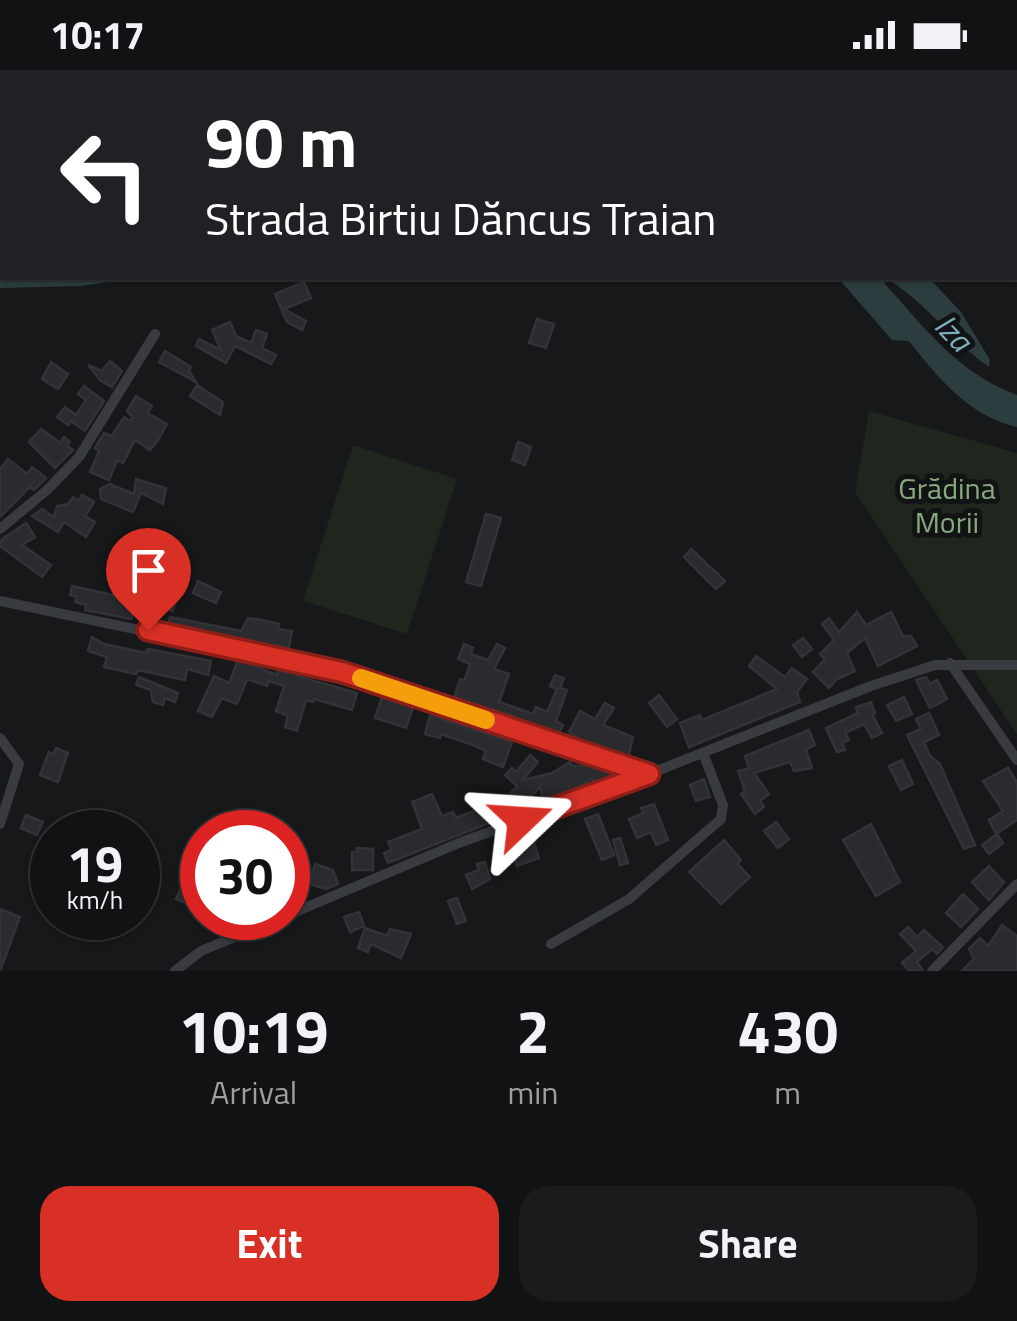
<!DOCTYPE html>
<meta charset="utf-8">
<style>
:root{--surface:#111214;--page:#1a1b1d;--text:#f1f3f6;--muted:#9c9ea0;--line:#303234;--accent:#d93025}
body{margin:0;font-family:"Titillium Web",sans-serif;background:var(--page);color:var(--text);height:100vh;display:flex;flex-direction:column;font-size:38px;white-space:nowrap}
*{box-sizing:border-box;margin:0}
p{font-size:32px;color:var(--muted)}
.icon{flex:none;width:55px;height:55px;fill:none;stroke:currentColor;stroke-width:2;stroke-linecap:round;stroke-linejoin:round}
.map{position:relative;height:901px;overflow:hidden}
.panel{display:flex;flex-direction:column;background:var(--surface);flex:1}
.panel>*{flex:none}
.banner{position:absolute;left:0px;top:0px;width:1018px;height:210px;box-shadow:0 2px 8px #0004,0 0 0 2px var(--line);background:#202124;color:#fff;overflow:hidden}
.speed{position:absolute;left:30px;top:740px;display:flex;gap:20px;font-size:50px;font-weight:700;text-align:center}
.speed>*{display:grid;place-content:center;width:130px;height:130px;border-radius:50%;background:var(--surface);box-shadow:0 2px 8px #0004,0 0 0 2px var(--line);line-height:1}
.speed small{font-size:25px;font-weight:400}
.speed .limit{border:15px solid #d22;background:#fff;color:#111}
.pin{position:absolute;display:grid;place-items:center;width:85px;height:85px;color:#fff;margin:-102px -42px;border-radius:50% 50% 50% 0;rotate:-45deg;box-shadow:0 0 10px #0007}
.pin .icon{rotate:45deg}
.me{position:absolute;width:110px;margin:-55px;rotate:70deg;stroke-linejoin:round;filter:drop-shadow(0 0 8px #0008)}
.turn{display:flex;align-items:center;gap:35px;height:210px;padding:0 40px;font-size:45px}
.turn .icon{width:130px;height:130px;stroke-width:2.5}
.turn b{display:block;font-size:70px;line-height:85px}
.eta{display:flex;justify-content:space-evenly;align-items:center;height:170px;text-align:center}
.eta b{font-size:60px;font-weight:700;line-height:70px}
.cta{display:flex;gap:20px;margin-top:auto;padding:20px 40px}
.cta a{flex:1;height:115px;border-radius:30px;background:var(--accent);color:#fff;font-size:40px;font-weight:700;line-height:115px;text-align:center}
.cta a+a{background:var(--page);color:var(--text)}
.status{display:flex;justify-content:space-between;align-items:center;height:70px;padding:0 50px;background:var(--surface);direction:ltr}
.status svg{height:28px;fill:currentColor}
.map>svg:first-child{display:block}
.green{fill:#1e261d}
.water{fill:#2c3d40}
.building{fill:#2a2b2e;stroke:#313336;stroke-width:2.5}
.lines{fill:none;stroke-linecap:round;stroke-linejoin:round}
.minor{stroke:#383b3f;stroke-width:10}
.route-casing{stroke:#8d1f18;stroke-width:25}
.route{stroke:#d93025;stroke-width:18}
.slow{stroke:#f59e0b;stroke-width:18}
.labels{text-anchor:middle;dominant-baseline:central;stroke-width:10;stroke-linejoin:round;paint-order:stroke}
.park-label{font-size:30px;fill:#88a87e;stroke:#121315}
.water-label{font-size:32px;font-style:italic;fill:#7cafb9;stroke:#121315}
</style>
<div class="status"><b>10:17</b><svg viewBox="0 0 49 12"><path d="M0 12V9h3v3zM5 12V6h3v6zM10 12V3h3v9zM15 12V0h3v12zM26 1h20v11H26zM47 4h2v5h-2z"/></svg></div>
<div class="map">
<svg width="1017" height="901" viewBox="0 0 1017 901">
<rect width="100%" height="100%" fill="#17181a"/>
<g class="green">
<path d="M869 341 1017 383V664L855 422Z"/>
<path d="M353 375 457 409 407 564 303 531Z"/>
</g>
<g class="water">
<path d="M486 0H691L694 2H481Z"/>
<path d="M0 208H132L82 216 0 218Z"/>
<path d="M838 208H882C884 214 889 218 895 225 931 267 964 305 1017 325V357C969 346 938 308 909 271L892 270Z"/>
<path d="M885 208H929L961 242 990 290 989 297C951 271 925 230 885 208Z"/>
</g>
<g class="building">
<path d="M304 212 311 228 284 239 306 251 302 260 287 252 275 224Z"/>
<path d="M537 249 554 254 546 278 529 273Z"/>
<path d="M230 252 236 266 251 273 256 260 267 264 262 278 276 285 271 294 235 276 226 293 196 276 199 269 221 280 212 260Z"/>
<path d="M165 281 191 297 189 301 196 312 159 292Z"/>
<path d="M110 291 122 301 112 317 101 311 88 295 102 301Z"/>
<path d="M51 292 68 304 58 319 42 309Z"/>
<path d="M197 315 223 332 220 345 190 326Z"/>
<path d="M84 316 104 331 85 361 71 351 68 355 57 347 65 337 76 345 86 330 78 324Z"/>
<path d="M136 326 152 336 147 343 167 354 158 370 150 380 135 370 123 393 117 390 109 410 90 402 99 381 95 378 99 371 104 363 112 366 124 347 130 351 133 348 127 341Z"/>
<path d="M41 359 60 373 64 367 70 372 67 376 73 380 55 398 29 372Z"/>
<path d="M518 372 531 377 525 395 512 390Z"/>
<path d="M8 389 27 404 32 397 46 408 34 420 30 417 0 447V399Z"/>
<path d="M136 409 166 418 163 434 141 423 133 442 101 429 100 419 110 414 134 424Z"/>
<path d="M82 425 94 432 85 446 95 452 86 467 64 452 58 462 32 446 42 439 54 447 57 436 68 434 73 427 79 430Z"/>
<path d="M486 444 501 448 481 516 466 512Z"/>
<path d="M26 453 35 467 22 475 51 495 42 507 0 476 2 469Z"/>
<path d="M691 479 725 511 716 519 684 487Z"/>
<path d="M198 511 221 522 216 533 193 523Z"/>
<path d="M72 516 122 527 124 520 134 523 129 540 133 541 131 549 85 540 86 535 75 532 77 527 70 525Z"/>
<path d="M153 526 175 532 173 541 150 535Z"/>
<path d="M857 542 866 555 891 542 903 566H911L917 576 878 596 865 568 847 583 855 601 837 609 829 618 813 602 825 589 820 584 834 570 822 554 829 548 839 562Z"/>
<path d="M170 547 241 561 248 548 262 550 279 554 278 559 292 561 289 577 274 575 273 579 192 559 191 562 168 557Z"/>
<path d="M92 567 104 574 146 583 148 579 211 591 208 605 187 599 185 610 138 600 136 604 104 597 107 587 88 581Z"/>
<path d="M803 568 812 579 802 587 793 575Z"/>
<path d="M464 574 473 578 471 584 488 590 497 574 505 578 494 599 509 604 499 632 522 640 533 644 536 637 547 642 557 619 550 616 555 605 564 608 560 618 567 620 556 651 563 655 558 665 510 645 454 628 460 609 464 611 470 594 458 589Z"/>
<path d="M756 586 785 607 792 598 807 609 797 622 800 632 689 677 680 653 700 645 702 650 777 619 749 596Z"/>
<path d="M238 590 277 605 279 598 298 602 297 606 357 623 352 640 314 629 313 632 306 630 297 661 285 657 288 646 276 641 284 616 269 611 267 616 247 609 237 634 222 628 212 647 198 641 214 606 229 613Z"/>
<path d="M139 607 178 623 175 632 165 628 163 635 153 632 151 620 136 615Z"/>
<path d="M926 607 930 614 937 610 947 629 930 638 916 610Z"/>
<path d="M659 625 677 649 667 657 649 633Z"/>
<path d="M382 627 413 637 406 658 375 648Z"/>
<path d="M904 627 912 644 896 651 887 635Z"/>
<path d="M871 632 875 643 872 644 882 663 872 668 864 654 845 663 849 670 842 673 845 680 837 682 826 658 858 643 856 637Z"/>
<path d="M605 633 614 638 603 655 633 667 628 688 587 674 569 662 580 641 595 649Z"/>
<path d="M929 643 939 665 924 672 930 686 940 694 975 775 964 779 907 665 921 659 916 649Z"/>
<path d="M430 645 512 672 503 697 483 689 486 681 473 675 441 664 440 668 425 664Z"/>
<path d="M809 660 815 675 806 679 812 698 794 701 790 692 754 703 769 724 760 731 764 737 755 744 741 724 745 721 738 701 749 698 745 686Z"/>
<path d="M56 678 68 683 58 712 40 705 49 682 53 684Z"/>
<path d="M530 685 538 692 523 710 552 703 570 692 572 696 593 695 618 706 595 714 592 709 570 722 543 730 540 717 522 736 509 725 517 716 505 705 512 698 516 702Z"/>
<path d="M902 690 913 714 901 720 889 696Z"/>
<path d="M1008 698 1017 712V750L996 764 989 750 1003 741 983 711Z"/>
<path d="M704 709 710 727 696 731 690 715Z"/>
<path d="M432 724 442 746 453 742 456 748 497 732 502 748 388 793 384 783 392 780 388 772 422 759 412 732Z"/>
<path d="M654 734 668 770 656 775 651 762 637 768 629 749 644 743 641 738Z"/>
<path d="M598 744 614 785 602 790 585 749Z"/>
<path d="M26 745 43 752 37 765 21 758Z"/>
<path d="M776 752 789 769 778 778 764 761Z"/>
<path d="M871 754 900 812 876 826 843 770Z"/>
<path d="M997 764 1003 773 989 784 982 775Z"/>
<path d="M620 768 628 793 620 795 613 770Z"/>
<path d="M533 770 539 788 517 796 510 778Z"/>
<path d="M724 770 741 790 737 794 750 807 721 834 689 802Z"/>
<path d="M357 778 373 779V800H352V782H357Z"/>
<path d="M485 792 490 809 472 819 466 805 479 800 477 794Z"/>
<path d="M315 794 333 800 338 814 326 819 309 814Z"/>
<path d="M989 796 1004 812 989 830 972 812Z"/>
<path d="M188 804 197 807 194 815 202 819V839L176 829Z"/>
<path d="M963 824 978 839 961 857 946 843Z"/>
<path d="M457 828 466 851 457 854 448 831Z"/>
<path d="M0 839 20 847 0 901Z"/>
<path d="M359 842 364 856 350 862 344 847Z"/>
<path d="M1002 855 1017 866V901H962L974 889 969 879 980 868 988 876Z"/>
<path d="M908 857 917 867 924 860 943 877 937 884 932 879 917 892 923 901H909L902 893 916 881 900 864Z"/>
<path d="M365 858 387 866 390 859 411 864 401 888 371 874 368 882 358 878Z"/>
</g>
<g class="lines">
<g class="minor">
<path d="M140 2 142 0"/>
<path d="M0 121 2 120"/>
<path d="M0 459 47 420 79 387 155 264"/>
<path d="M0 531 341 602 648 704"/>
<path d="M950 593 1017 690"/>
<path d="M0 668 19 694 0 754"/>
<path d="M288 845 459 773 649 704 871 616 935 595H1017"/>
<path d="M551 874 629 829 721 749 723 735 703 683"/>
<path d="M175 901 201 881 280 848"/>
<path d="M932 901 1017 814"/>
</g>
</g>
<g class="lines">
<g class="route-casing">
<path id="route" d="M148 560 342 602 649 704 522 750"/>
</g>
<use href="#route" class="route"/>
<path class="slow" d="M361 608 486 650"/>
</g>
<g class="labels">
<g class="park-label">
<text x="947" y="418">Grădina<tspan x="947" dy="34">Morii</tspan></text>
</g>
<g class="water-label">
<text transform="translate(954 262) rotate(46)">Iza</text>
</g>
</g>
</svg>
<div class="speed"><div>19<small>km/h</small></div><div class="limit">30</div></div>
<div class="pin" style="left:148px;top:560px;background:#d93025"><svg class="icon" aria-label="arrive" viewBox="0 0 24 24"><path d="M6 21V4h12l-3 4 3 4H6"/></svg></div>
<svg class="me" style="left:522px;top:750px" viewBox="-20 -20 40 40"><path d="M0-17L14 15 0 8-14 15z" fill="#d93025" stroke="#fff" stroke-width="4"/></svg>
<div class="banner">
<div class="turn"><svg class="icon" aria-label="left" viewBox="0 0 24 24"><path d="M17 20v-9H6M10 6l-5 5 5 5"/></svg><div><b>90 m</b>Strada Birtiu Dăncus Traian</div></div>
</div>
</div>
<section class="panel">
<div class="eta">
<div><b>10:19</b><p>Arrival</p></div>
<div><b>2</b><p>min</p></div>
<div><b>430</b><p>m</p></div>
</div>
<div class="cta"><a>Exit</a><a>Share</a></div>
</section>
